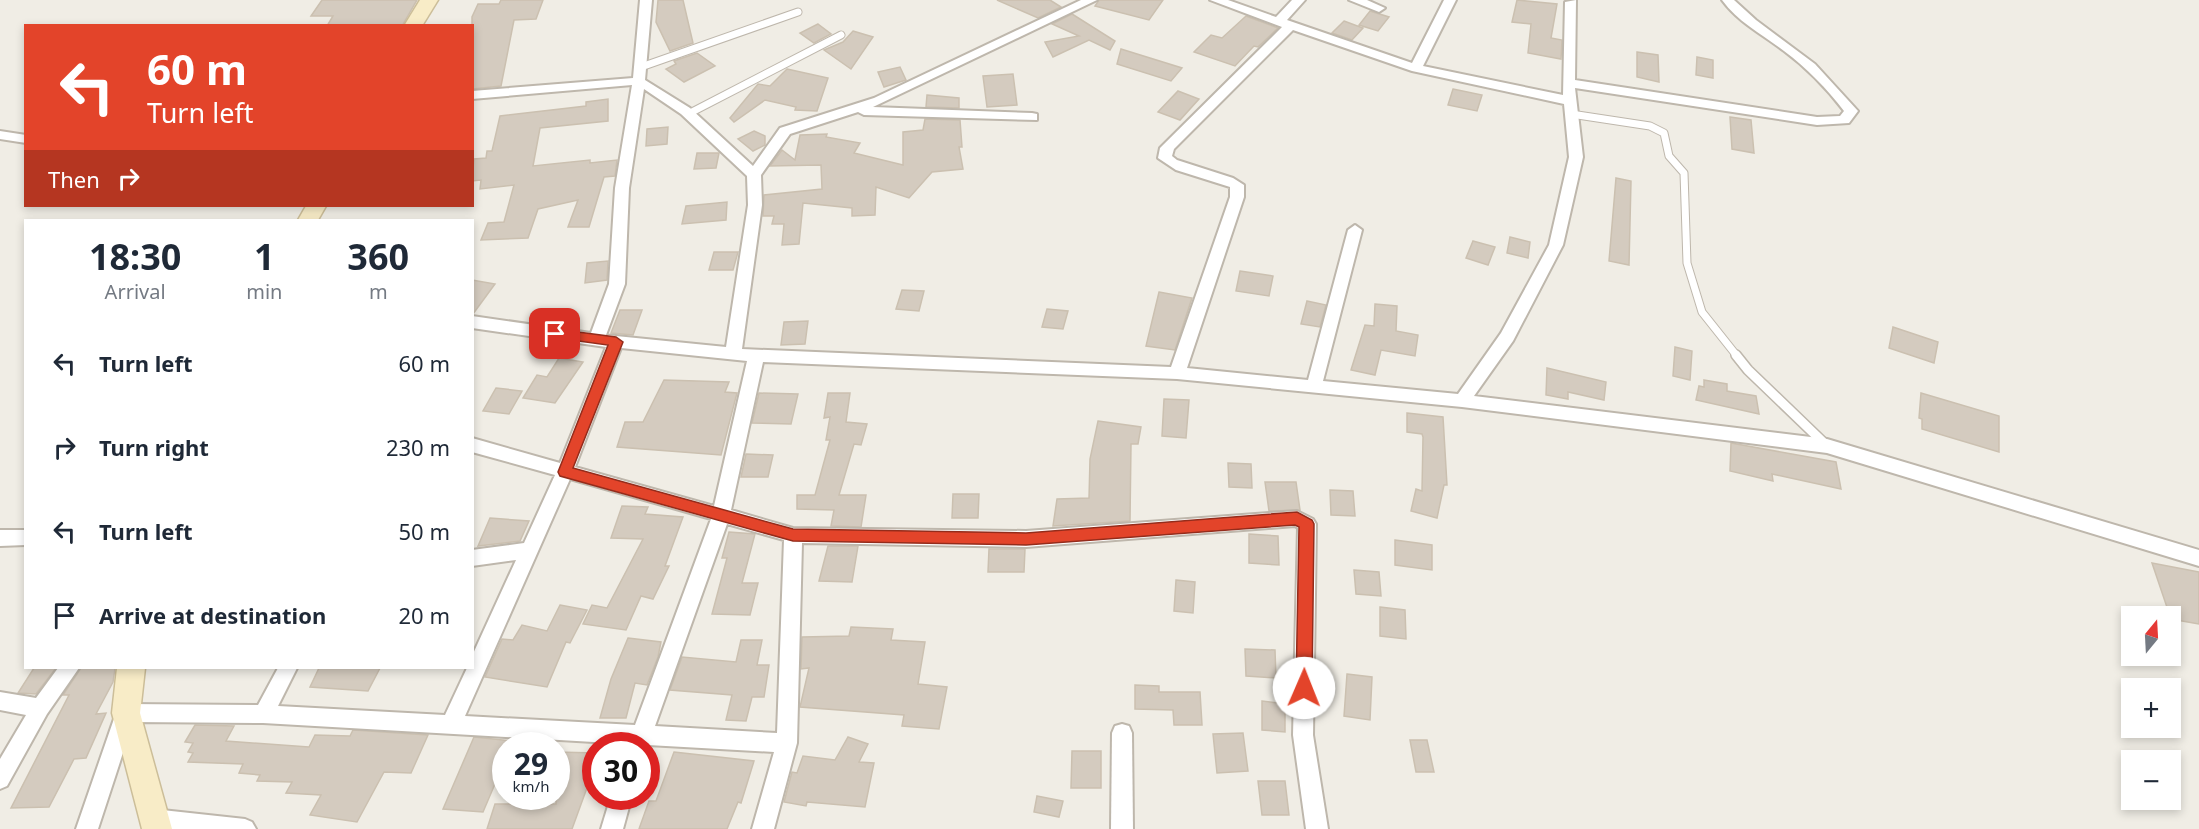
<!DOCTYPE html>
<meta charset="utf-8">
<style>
:root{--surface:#fff;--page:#f2f2f3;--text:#1f2937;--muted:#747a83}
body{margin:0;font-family:"Noto Sans",sans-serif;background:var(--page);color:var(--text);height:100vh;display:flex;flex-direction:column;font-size:22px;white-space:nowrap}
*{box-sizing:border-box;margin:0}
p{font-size:20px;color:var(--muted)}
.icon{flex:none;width:33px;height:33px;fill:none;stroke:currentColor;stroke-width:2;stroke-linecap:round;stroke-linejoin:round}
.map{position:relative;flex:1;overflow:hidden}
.side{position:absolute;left:24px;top:219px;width:450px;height:450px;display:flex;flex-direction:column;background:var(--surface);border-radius:0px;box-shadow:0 3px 9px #0003}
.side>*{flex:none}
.hud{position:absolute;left:24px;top:24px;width:450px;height:183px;border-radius:0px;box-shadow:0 3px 9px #0003;background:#e3442a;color:#fff;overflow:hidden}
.needle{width:39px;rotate:18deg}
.tools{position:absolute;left:2121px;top:606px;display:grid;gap:12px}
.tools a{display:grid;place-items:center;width:60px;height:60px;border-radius:0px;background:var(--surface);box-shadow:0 3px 9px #0003;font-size:30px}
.speed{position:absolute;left:492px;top:732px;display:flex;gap:12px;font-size:30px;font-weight:700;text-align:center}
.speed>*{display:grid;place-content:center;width:78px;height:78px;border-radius:50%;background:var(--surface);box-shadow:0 3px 9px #0003;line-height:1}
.speed small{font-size:15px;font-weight:400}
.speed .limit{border:9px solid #d22;background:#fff;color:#111}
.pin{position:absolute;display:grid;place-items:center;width:51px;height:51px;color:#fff;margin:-26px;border-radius:12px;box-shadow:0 3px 9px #0006}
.me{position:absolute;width:66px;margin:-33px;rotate:1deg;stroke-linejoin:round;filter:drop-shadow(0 0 4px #0008)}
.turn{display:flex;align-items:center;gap:21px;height:126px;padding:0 24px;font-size:27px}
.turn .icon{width:78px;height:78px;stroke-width:2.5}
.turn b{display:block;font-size:42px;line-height:51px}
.then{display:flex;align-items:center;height:57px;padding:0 24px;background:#0003;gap:12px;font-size:22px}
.eta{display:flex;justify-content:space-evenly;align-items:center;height:102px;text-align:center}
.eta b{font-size:36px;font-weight:700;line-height:42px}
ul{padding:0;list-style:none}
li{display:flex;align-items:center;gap:18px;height:84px;padding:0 24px}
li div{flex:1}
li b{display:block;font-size:22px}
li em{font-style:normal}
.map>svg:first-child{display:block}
.building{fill:#d4cbbf;stroke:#cbc0b0;stroke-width:1.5}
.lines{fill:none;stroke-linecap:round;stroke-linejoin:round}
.service-far1-casing{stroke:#beb7ac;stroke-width:9}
.service-casing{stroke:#beb7ac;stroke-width:12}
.minor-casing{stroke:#beb7ac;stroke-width:4}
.secondary-casing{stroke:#ccbe99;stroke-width:3}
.service-far1{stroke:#fff;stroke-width:7}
.service{stroke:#fff;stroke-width:9}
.minor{fill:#fff;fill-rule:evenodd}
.secondary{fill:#f8ecc7;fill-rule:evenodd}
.route{fill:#e3442a;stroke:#942c1b;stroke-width:1.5}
</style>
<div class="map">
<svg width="2199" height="829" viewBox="0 0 2199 829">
<rect width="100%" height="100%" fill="#f0ede5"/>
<g class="building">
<path d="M322 0H417L402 26H327L333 16H311Z"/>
<path d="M501 0H543L536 19 514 20 501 86 472 89V17L478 4H499Z"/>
<path d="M658 0H683L693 43 670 51 656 22Z"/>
<path d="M997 0H1050L1061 7 1038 18Z"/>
<path d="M1099 0H1163L1149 20 1095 6Z"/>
<path d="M1517 0 1557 4 1551 38 1562 40 1561 59 1528 53 1531 24 1512 22Z"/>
<path d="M1370 11 1389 17 1378 31 1359 25Z"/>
<path d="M1072 14 1115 41 1110 50 1089 40 1053 57 1045 42 1079 36 1052 24Z"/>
<path d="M1246 16 1278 28 1258 47 1254 46 1235 66 1194 52 1211 35 1222 38Z"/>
<path d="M1344 21 1363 28 1352 40 1332 33Z"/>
<path d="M818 24 831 34 814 43 800 33Z"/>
<path d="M853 31 873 37 851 69 824 50 843 42Z"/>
<path d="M1121 49 1182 68 1171 81 1117 64Z"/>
<path d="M1637 52 1658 55 1659 82 1637 77Z"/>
<path d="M697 53 715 66 684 82 666 69 676 64 674 61Z"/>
<path d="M1697 57 1713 60V78L1696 75Z"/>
<path d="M900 67 906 80 884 87 878 72Z"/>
<path d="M787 69 828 78 817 111 795 110 796 107 765 100 734 122 730 118 758 84 770 86Z"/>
<path d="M1013 74 1017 105 987 107 983 76Z"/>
<path d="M1453 89 1482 95 1477 111 1448 105Z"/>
<path d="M1178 91 1199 99 1180 120 1158 112Z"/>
<path d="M927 95 959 98V108L926 107Z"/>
<path d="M608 99V121L540 128 533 166 590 160V163L617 160 615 176 604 177 589 227H568L578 200 538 209 528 238 481 240 488 223 504 222 514 185 480 189 481 180 472 181 474 159 486 158 487 151H492L500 116 586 106V102Z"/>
<path d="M1730 117 1751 120 1754 153 1732 149Z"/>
<path d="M925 119 960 120 962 147H959L963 169 932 172 909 198 876 187 875 215 852 216V208L803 203 799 244 782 245 784 224H772L774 216H763L764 195 822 189 821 165 770 166 782 150 795 160 800 135 827 134 826 137 860 143 854 153 903 165V132L923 130Z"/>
<path d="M668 127 667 144 646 146 647 129Z"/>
<path d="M754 131 765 136V145L753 151 738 139Z"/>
<path d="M697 153H719L716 168 694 169Z"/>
<path d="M1616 178 1631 181 1629 265 1609 261Z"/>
<path d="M727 202 726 220 682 224 686 206Z"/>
<path d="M1510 237 1530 242 1528 258 1507 253Z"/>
<path d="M1473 241 1495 247 1488 265 1466 258Z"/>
<path d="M714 252H738L733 270H709Z"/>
<path d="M608 261 607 280 585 283 587 263Z"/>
<path d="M1240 271 1273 276 1269 296 1236 291Z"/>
<path d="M472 280 495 284 473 314H472Z"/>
<path d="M902 290 924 291 919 311 896 309Z"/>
<path d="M1159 292 1192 298 1175 350 1146 346Z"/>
<path d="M1307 301 1326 305 1320 327 1301 324Z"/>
<path d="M1375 304 1397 306 1396 331 1418 335 1415 356 1381 350 1375 375 1351 370 1365 325 1374 326Z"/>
<path d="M1047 309 1068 311 1063 329 1042 327Z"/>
<path d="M620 310H642L633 335 611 333Z"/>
<path d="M808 321 805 344 781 345 784 322Z"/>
<path d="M1893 327 1938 342 1934 363 1889 348Z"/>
<path d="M1675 347 1692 351 1690 380 1673 376Z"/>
<path d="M559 358 583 362 555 403 523 398 537 375 547 377Z"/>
<path d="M1547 368 1606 382 1604 400 1568 392V399L1546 395Z"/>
<path d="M664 380 729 382 725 392 737 393 721 455 617 447 625 422H643Z"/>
<path d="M1704 380 1727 384V391L1756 396 1759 414 1696 400 1699 386 1704 387Z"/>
<path d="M496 388 522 391 509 414 483 411Z"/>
<path d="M759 393 798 394 791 424 752 423Z"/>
<path d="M828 393H850L846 422 867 424 861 445 854 444 839 495H866L861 527 831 526 834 510 797 509V495H815L830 440H826L830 417 824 418Z"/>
<path d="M1921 393 1999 416V452L1922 429V419L1919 418Z"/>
<path d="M1164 399 1189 400 1186 438 1162 436Z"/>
<path d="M1407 413 1443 417 1447 485H1444L1437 518 1411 511 1416 489 1422 491 1423 437 1422 434 1407 432Z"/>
<path d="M1098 421 1141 427 1138 444H1131L1130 521 1053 526 1057 499 1089 498 1090 459Z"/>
<path d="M1731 443 1836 462 1841 489 1772 474 1773 481 1730 471Z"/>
<path d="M746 454 773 455 768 477H741Z"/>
<path d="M1228 463 1251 464 1252 488 1229 487Z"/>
<path d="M1265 482H1296L1300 510 1269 511Z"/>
<path d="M1330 490 1353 491 1355 516 1331 515Z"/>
<path d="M953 494H979L978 518H952Z"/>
<path d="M622 506 648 507 645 514 683 517 665 566H669L653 599 641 596 626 630 583 624 592 605 607 608 643 539 611 538Z"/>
<path d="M490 518 529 521 520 541 478 546Z"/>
<path d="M729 532 755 534 742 583H758L750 615 712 614 727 558H722Z"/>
<path d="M1249 534 1278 536 1279 565 1249 563Z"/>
<path d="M1395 540 1432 545V570L1395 565Z"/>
<path d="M828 546H858L852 582 819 581Z"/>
<path d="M989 549H1025L1024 572H988Z"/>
<path d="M2152 563 2199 572V624L2171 619Z"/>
<path d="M1354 570 1379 572 1381 596 1356 594Z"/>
<path d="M1176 580 1195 582 1193 613 1174 611Z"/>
<path d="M560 605 587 610 570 643 566 642 547 687 485 677 502 639 513 640 522 625 547 631Z"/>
<path d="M1380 607 1405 610 1406 639 1380 636Z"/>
<path d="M851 627 893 629 891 640 925 642 918 684 947 687 939 729 902 726 904 715 800 707 809 668 801 669 802 637 849 636Z"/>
<path d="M628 638 661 642 658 657 647 685 635 683 626 718H600L611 679Z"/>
<path d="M741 640H762L757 665H769L764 697H752L746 721 726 720 732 695 670 690 682 657 736 662Z"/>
<path d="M1245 649 1275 650 1276 678 1246 676Z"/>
<path d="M34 668H56L36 694 18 693Z"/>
<path d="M81 668H115L113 682 96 714 106 713 86 758 74 759 49 807 11 808 69 695H63Z"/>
<path d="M319 668H380L368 691 310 687Z"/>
<path d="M1347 674 1372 677 1370 720 1344 716Z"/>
<path d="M1135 685 1159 686V692H1200L1202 725H1174L1173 710 1135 709Z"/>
<path d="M1262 701 1285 704V732L1262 730Z"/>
<path d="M195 725 234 726 226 741 309 747 315 735 350 736 353 730 428 735 411 773 384 772 357 822 310 815 321 795 286 793 292 782 257 781 260 775 239 773 243 764 188 762 193 753 188 752 193 743 185 742Z"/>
<path d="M1243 733 1248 771 1217 773 1213 734Z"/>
<path d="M474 737 512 741 510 746H506V758L483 812 443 809Z"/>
<path d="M848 737 868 744 859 762 874 763 865 807 807 802 806 806 784 802 792 772 797 773 803 756 835 760Z"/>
<path d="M1410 740H1427L1434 772H1416Z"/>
<path d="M1072 751H1101V788H1071Z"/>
<path d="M556 752 596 753V763L572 829H487L495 804H556Z"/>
<path d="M674 752 754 761 741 803 738 802 727 829H639L649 801H656Z"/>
<path d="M1258 781H1285L1289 815H1262Z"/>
<path d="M1037 796 1063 801 1059 817 1034 812Z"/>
</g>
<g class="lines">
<g class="service-far1-casing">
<g id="service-far1">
<path d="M641 67 798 12"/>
<path d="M690 113 841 35"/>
<path d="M1571 114 1650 126 1664 133 1669 156 1684 173 1687 263 1702 312 1737 356"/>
</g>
</g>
<g class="service-casing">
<path id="service" d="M1736 355 1748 370 1826 445"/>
</g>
<g class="minor-casing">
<g id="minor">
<path d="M640 0H652L645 80 690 108 753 166 780 128 874 98 1081 0H1097L873 107 1032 113 1037 114V120L864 115 858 112 790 134 761 175 762 205 742 349 1171 367 1230 197V187L1176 170 1158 158 1160 148 1282 27 1210 0H1228L1276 17 1292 0H1305L1287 20 1412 63 1444 0H1456L1423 66 1563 95 1565 2 1576 0 1575 80 1817 117 1840 116 1844 111C1827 89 1807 68 1784 51 1762 34 1739 23 1722 0H1734L1756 20 1815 64 1858 111 1849 123 1817 125 1575 88 1583 157 1563 245 1513 341 1474 396 1827 439 2199 550V566L1827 453 1462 407 1177 379 763 362 731 510 793 528 1026 531 1297 511 1313 519 1316 524 1313 735 1328 829H1306L1293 735 1298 528 1295 526 1026 547 802 543 797 743 774 829H752L774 752 648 745 646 749V746L628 744 263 723 133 722 98 829H76L116 713 119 706 126 704 258 705 278 668H297L278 706 445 715 467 668H472V656L516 560 472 566V550L524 543 555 475 472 452V438L560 463 606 347 472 328V316L591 333 609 284 615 188 632 85 472 99V91L633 78ZM1293 30 1412 71 1564 104 1569 157 1549 245 1501 333 1458 394 1323 381 1362 230 1355 225 1348 230 1308 380 1187 368 1244 197V185L1233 178 1177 160 1172 156 1174 149ZM644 89 681 114 747 176 748 205 726 347 606 335 625 284 629 188ZM621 348 747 361 714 506 575 467ZM570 479 711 519 635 725 465 716ZM727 524 784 540 777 733 655 726Z"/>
<path d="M1349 0H1367L1385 8 1379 12Z"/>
<path d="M0 131 26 135V143L0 139Z"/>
<path d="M0 530H26V545L0 546Z"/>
<path d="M58 668H79L47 714 7 786 0 789V759L26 715 0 710V692L36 698Z"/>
<path d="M1122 724 1129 726 1132 733 1133 829H1111L1112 733 1115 726Z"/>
<path d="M611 796H632L623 829H601Z"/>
<path d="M153 809 245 819 252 822 256 829H152L146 826 143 819 146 812Z"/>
</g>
</g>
<g class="secondary-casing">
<g id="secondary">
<path d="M420 0H438L422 26H404Z"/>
<path d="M306 206H326L318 220H298Z"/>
<path d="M117 668H145L140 713 172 829H142L112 713Z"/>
</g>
</g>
<use href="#service-far1" class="service-far1"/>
<use href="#service" class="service"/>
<use href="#minor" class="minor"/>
<use href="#secondary" class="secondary"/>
</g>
<path class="route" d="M555 329 616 337 623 342 573 468 793 529 1026 533 1297 512 1312 520 1314 524 1312 688 1310 694 1304 696 1298 694 1296 688 1299 527 1295 525 1026 545 793 541 560 476 558 472 608 345 550 337V331Z"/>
</svg>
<div class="tools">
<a><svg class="needle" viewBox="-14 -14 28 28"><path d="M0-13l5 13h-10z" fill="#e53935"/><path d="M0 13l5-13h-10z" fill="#747a83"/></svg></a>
<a>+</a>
<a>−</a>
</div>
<div class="speed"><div>29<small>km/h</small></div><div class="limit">30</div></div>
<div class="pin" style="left:555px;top:334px;background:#d93025"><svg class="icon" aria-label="arrive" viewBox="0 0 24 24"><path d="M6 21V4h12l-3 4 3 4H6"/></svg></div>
<svg class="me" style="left:1304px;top:688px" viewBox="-20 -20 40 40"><circle r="19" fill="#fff"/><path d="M0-13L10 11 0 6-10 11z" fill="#e3442a"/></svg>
<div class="hud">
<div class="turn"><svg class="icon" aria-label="left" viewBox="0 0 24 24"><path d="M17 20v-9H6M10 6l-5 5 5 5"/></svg><div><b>60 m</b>Turn left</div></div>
<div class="then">Then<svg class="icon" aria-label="right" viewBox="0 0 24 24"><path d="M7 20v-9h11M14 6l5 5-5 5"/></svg></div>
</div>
<section class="side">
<div class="eta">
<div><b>18:30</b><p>Arrival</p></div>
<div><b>1</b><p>min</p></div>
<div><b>360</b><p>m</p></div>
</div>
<ul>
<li><svg class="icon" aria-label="left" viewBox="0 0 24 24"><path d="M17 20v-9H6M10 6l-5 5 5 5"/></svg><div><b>Turn left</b></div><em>60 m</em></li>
<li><svg class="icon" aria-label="right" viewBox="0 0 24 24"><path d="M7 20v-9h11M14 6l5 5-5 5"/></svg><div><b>Turn right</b></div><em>230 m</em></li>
<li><svg class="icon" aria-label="left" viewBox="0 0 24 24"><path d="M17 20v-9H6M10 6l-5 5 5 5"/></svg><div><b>Turn left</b></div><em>50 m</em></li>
<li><svg class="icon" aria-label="arrive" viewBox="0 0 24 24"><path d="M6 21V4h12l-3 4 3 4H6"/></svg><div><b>Arrive at destination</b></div><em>20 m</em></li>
</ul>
</section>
</div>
